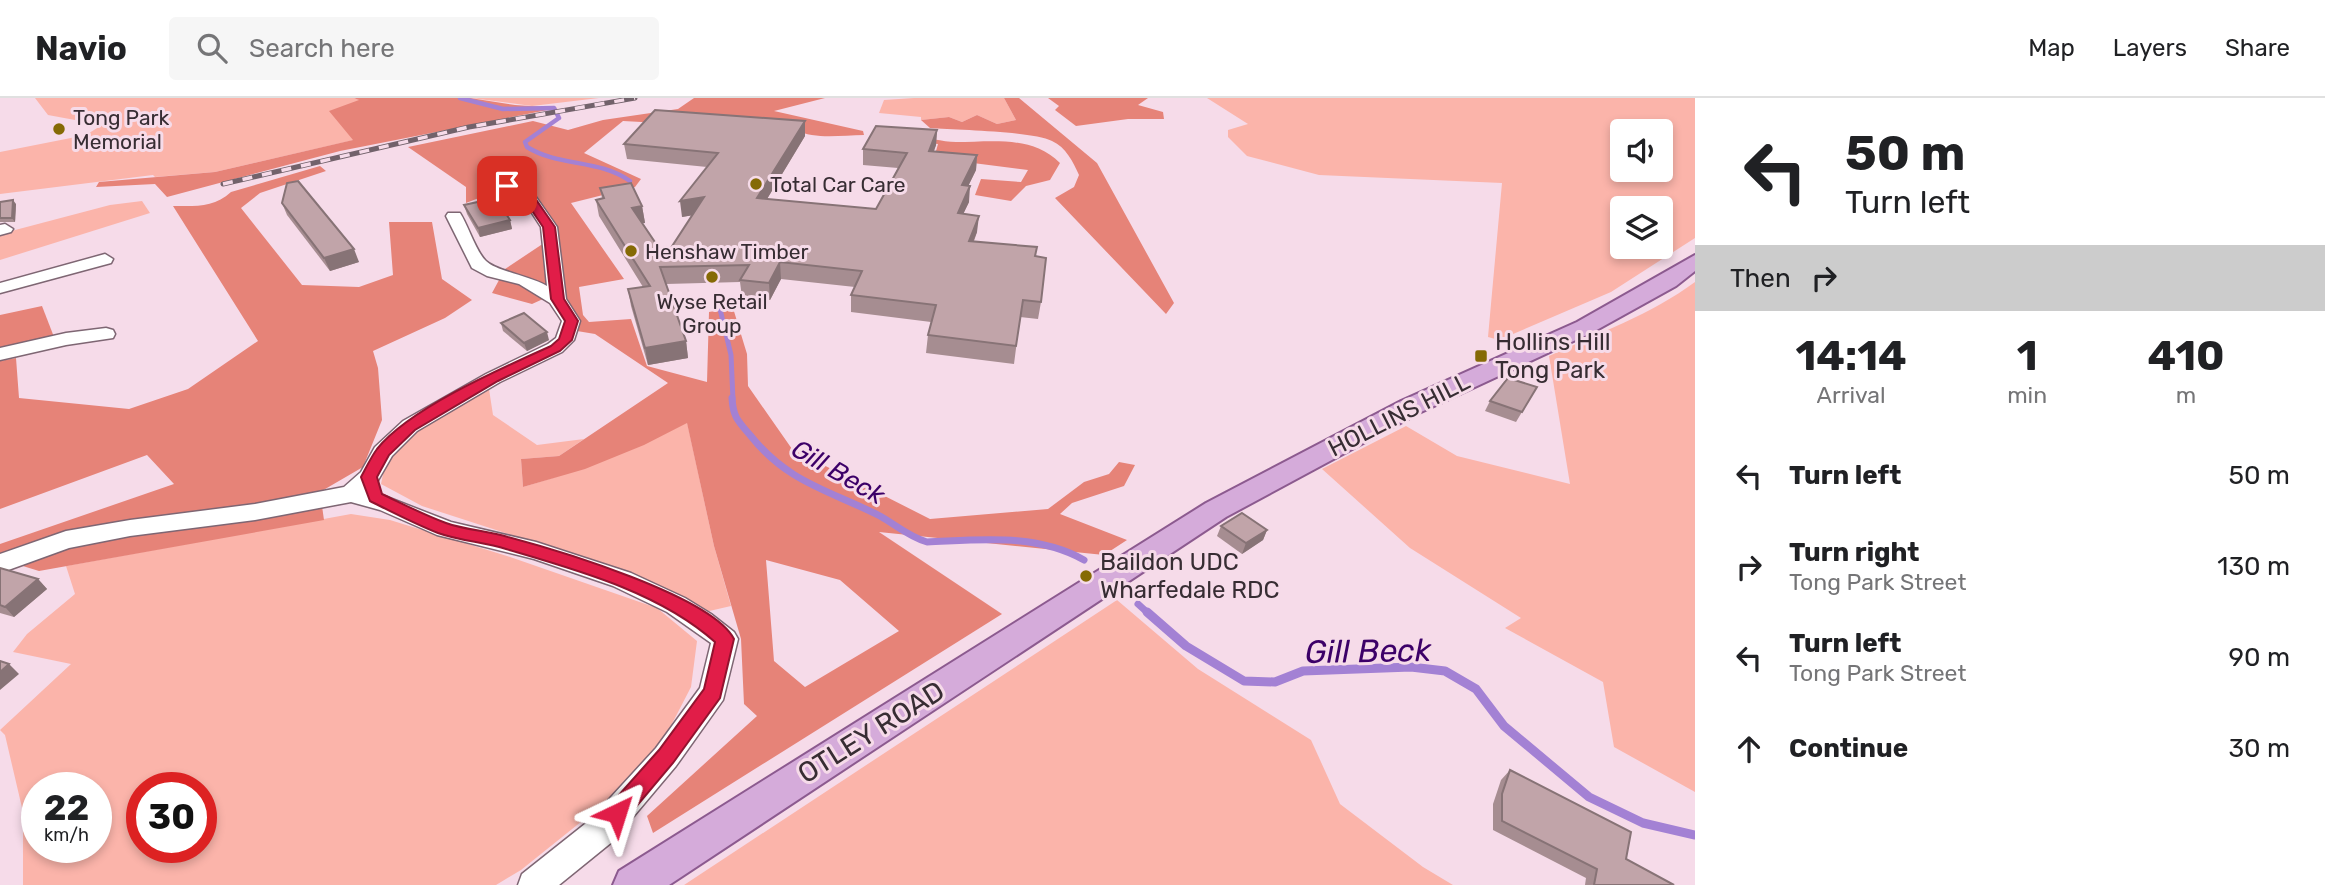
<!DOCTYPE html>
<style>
:root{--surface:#fff;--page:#f6f6f6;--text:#202124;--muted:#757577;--line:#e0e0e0}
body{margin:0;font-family:Rubik,sans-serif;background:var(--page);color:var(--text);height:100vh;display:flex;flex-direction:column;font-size:26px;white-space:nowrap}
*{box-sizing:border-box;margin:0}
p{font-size:23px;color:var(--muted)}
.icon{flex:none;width:38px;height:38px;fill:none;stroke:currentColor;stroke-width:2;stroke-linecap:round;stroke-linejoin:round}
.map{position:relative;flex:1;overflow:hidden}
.panel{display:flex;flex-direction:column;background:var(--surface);width:630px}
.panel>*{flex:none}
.top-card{background:#fff;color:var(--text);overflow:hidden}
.tools{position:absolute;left:1610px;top:21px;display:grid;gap:14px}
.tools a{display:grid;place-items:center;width:63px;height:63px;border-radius:7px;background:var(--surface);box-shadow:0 4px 10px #0003;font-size:35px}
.speed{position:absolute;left:21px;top:674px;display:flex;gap:14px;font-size:35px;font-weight:700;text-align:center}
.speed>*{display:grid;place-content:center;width:91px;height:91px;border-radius:50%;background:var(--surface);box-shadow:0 4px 10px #0003;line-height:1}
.speed small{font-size:18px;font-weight:400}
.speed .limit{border:10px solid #d22;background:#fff;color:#111}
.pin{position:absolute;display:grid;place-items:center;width:60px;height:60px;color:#fff;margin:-30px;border-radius:14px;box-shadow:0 4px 10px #0006}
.me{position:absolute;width:77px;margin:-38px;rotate:41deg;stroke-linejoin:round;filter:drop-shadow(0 0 5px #0008)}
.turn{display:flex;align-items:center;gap:24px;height:147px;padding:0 35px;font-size:32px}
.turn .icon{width:91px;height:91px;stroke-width:2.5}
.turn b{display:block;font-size:49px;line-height:60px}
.then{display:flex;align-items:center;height:66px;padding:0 35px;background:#0003;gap:14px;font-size:26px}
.eta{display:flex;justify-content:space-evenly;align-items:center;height:119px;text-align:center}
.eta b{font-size:42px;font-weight:700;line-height:49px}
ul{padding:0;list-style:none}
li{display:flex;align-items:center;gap:21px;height:91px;padding:0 35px}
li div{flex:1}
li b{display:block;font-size:26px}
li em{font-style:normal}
header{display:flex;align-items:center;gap:42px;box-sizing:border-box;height:98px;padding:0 35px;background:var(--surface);border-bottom:2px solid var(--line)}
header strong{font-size:33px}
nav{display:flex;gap:38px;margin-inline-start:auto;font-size:24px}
.search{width:490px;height:63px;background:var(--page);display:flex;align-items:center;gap:18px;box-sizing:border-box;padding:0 24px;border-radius:7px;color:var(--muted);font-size:26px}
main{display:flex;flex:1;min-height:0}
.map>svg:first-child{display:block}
.green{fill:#fbb4aa;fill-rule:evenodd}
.forest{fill:#e68378;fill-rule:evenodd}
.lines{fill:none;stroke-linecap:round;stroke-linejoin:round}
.stream-far3{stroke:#a381d4;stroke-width:4.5}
.stream-far2{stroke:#a381d4;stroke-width:5}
.stream-far1{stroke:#a381d4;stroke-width:7}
.stream{stroke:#a381d4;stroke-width:9}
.minor-casing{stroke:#7e6673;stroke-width:3}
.major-casing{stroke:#8c5a8f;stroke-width:4}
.minor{fill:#fff;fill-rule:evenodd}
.major{fill:#d5abda;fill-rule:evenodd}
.rail-casing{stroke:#72626b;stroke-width:5}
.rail{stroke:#f6dbe9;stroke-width:3.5;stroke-dasharray:10;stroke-linecap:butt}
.wall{fill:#a68d91}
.shaded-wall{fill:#877376}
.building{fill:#c1a4a9;stroke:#877376;stroke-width:2}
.route{fill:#e11d48;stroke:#92132f;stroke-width:2}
.poi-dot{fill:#856a05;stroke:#f6dbe9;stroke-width:2.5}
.labels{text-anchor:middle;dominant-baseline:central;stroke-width:6;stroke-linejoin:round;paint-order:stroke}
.far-poi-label{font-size:21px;fill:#372d33;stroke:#f6dbe9;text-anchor:start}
.poi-label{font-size:24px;fill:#372d33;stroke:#f6dbe9;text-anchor:start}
.street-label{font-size:24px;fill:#372d33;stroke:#f6dbe9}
.water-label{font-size:26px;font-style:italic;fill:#3c0068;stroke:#f6dbe9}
.near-street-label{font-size:28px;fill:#372d33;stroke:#f6dbe9}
.near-water-label{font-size:32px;font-style:italic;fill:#3c0068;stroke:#f6dbe9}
</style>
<header>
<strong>Navio</strong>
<div class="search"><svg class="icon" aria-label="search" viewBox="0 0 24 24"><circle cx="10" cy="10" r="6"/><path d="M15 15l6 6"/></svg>Search here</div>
<nav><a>Map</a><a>Layers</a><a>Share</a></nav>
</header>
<main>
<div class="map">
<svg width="1695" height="787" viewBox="0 0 1695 787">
<rect width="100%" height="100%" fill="#f6dbe9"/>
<g class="green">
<path d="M35 0H354L360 2 354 42 215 74 155 79 153 77 0 96V54L86 37 102 27 48 17Z"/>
<path d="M471 0H599L532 8Z"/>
<path d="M914 0H1004L1016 22 997 26 977 17 962 24 949 19 921 22V19L879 15 884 2Z"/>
<path d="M1207 0H1695V140L1611 194 1499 242 1488 239 1502 85 1319 77 1247 58 1228 39V32L1248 26ZM1622 33H1661V72H1622ZM1622 110H1661V149H1622Z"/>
<path d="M142 103 150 115 0 162V136L110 107Z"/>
<path d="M1695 184V694L1614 649 1603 584 1505 530 1521 520 1410 450 1322 371 1406 328 1457 358 1570 386 1549 258C1597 236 1652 216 1695 184Z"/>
<path d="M489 291 493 317 537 347 584 341 559 358 521 361 523 389C581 372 634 353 687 324L714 448 731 508 705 514 687 501 527 442 422 408 381 386 385 366 418 332Z"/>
<path d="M351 416 390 422 507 458 657 510 697 543 691 589 661 647 607 703 521 772 496 787H23V714L5 637 0 632 71 566 13 554 27 536 75 496 66 468ZM37 690H96V749H37ZM142 690H201V749H142Z"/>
<path d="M1117 502 1198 571 1311 642 1340 706 1423 769 1453 787H684Z"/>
</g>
<g class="forest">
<path d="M354 0H470L515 7 558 10 340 53 167 99 155 86 96 89 99 84 215 74 353 42 329 13 359 2Z"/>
<path d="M694 0H825L774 13 863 33 864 37C841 37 817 42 795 32L623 23 584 55 641 81 635 89 571 105 624 181 579 189 583 217 589 224 631 221 647 268 707 284 709 214 733 210 747 256 748 288 792 351 930 421 1048 411 1084 384 1109 376 1119 364 1135 367 1124 388 1072 405 1060 416 1127 442 1104 457 879 434 1002 516 653 735 647 718 757 618 744 606 741 541 714 448 687 325 644 347 585 371 523 389 521 361 559 358 668 285 595 236 571 232 563 192 532 206 492 195 505 171 547 143 526 87 488 65 479 100 466 105V89L408 49 533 23 568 32 603 22 678 11ZM766 462 840 482 899 533 805 589 774 563Z"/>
<path d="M1004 0H1019L1097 65 1174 205 1166 216 1055 100 1074 89 1079 77C1073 64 1066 49 1052 43 1031 33 957 32 930 30L921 22 949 19 962 24 977 17 997 26 1016 22Z"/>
<path d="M1048 0H1148L1138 7 1163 14 1164 21H1128L1076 28 1055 12 1059 8Z"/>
<path d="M913 38C927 39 942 44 956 44 992 44 1032 37 1060 65L1050 82 1026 88 1011 103 975 97 981 81 1021 84 1028 72 934 60 938 46 911 44Z"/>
<path d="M320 68 326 73 260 95 241 110 302 187 359 189 393 177 389 124H432L442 181 472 202 445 220 373 253 378 270 382 322 363 369 320 394 324 422 39 473 0 461V446L174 386 147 357 0 411V263L16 260 19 300 129 311 188 291 258 243 173 108C195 108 214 110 231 94Z"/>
<path d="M42 208 54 239 0 251V217Z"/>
</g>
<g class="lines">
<path class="stream-far3" d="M460 0 503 11 554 10 559 20 525 44 527 49C559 69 599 61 630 83"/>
<path class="stream-far2" d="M720 211 731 257 733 302"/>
<g class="stream-far1">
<path d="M732 300C733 319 738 323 750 337 788 385 829 392 880 418 896 427 909 439 927 444 980 442 1036 435 1084 462"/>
<path d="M1138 506 1149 516"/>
</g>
<path class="stream" d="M1147 514 1186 548 1244 583 1275 584 1303 573 1411 569 1445 573 1476 591 1504 628 1589 699 1643 725 1695 737"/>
<g class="minor-casing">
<g id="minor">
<path d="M507 84 529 89 557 129 566 201 580 223 574 242 562 254 500 284 417 333 392 358 377 384 369 392 451 424 536 444 631 475 685 500 711 516 734 534 738 541 723 602 676 668 612 744 559 787H518L522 776 590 722 656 650 700 590 711 545 667 514 613 488 534 461 437 437 380 412 351 404 255 422 130 438 69 450 0 475V456L66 433 130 422 255 406 344 389 361 374 375 349 403 323 486 276 548 246 556 240 562 223 550 205 519 186 487 178 472 170 446 118 448 115H460C468 127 476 154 486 163 496 173 530 178 547 188L541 129 519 95 502 91 500 88 502 85Z"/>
<path d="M5 126 13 131 11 134 0 137V127Z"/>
<path d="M105 156 113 161 111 165 0 195V185Z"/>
<path d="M106 230 113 232 115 236 113 240 66 247 0 262V250L66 235Z"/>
</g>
</g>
<g class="major-casing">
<path id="major" d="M1695 157V173L1676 188 1593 234 1419 315 1226 419 669 787H613L619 773 1206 405 1401 303 1577 224Z"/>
</g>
<use href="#minor" class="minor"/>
<use href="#major" class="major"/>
<g class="rail-casing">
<path id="rail" d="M223 86 469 29 635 0"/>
</g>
<use href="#rail" class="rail"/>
</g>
<g class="wall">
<path d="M937 32 936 47 934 53 977 57 976 72 968 88 969 104 963 116 977 134 974 143 1036 159 1041 204 1038 221 1020 219 1014 266 926 255 928 237 931 224 851 214V197L855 189 781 181 770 202 742 199 740 184 666 186 686 243 688 260 648 267 631 208 628 191 643 189 599 118 596 102 602 100 600 90 642 108 645 125H642L665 159 693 117 682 119 707 69 627 61 624 46 805 38 767 101 876 111 898 70 863 67V51Z"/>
<path d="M0 104 16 106 15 124H0Z"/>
<path d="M282 105 359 164 330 173 287 117Z"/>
<path d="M464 107 510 122 512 131 480 139 467 116Z"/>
<path d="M501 225 549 242 527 253 503 233Z"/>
<path d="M1537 289 1516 324 1485 313 1490 303Z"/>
<path d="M1221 428 1267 432 1263 442 1242 456 1217 438Z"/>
<path d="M0 470 38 481 47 491 14 519 0 515Z"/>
<path d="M1510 672 1626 761 1674 787H1585L1586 780 1493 732V706L1501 682Z"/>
</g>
<g class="shaded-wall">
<path d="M805 23V38L758 116 757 100Z"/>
<path d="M937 32 936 47 928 68 929 53Z"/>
<path d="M977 57 976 72 961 103 962 87Z"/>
<path d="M970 88 969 104 956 131 958 115Z"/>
<path d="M704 99 706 115 682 119 680 103Z"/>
<path d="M13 102 16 106 15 124 12 120Z"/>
<path d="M642 108 645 125 635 126 632 110Z"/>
<path d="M979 118 977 134 967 159 969 143Z"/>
<path d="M510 122 512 131 480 139 478 130Z"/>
<path d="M354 151 359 164 330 173 324 160Z"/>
<path d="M780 164 781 181 770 202 769 185Z"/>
<path d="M547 234 549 242 527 253 524 245Z"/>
<path d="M686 243 688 260 648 267 645 250Z"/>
<path d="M1267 432 1263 442 1242 456 1246 445Z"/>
<path d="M38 481 47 491 14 519 5 509Z"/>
<path d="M9 566 19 576 0 592V574Z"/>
</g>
<g class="building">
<path d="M655 12 805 23 757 100 876 111 907 55 863 51 876 28 937 32 929 53 977 57 962 87 970 88 958 115 979 118 969 143 1037 149 1035 158 1046 160 1041 204 1023 202 1016 248 928 237 936 207 851 197 862 173 780 164 769 185 740 182 749 167 660 169 686 243 645 250 628 191 650 188 596 102 604 100 600 90 631 85 642 108 632 110 665 159 704 99 680 103 718 55 624 46Z"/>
<path d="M298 83 354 151 324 160 282 105 287 85Z"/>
<path d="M496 100 510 122 478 130 464 107Z"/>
<path d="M13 102 12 120H0V104Z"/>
<path d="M524 215 547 234 524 245 501 225Z"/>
<path d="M1508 280 1537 289 1522 314 1490 303Z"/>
<path d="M1242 415 1267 432 1246 445 1221 428Z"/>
<path d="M0 470 38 481 5 509 0 507Z"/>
<path d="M0 563 9 566 0 574Z"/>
<path d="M1510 672 1631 734 1626 761 1674 787H1594L1597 771 1502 723V696Z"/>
</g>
<path class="route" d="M507 85 528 90 555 129 564 201 578 223 572 242 560 253 498 283 415 332 389 357 377 379 382 396C403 406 424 417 446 425 466 432 488 433 508 439 557 452 712 498 734 541L720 600 673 665 625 722 617 725 609 722 606 715 609 708 659 652 704 591 715 544C659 494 577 472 506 451 484 444 460 443 438 435 415 426 392 414 370 403L361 379C366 370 371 359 377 351 410 310 502 270 551 248L559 241 565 223 551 201 543 129 520 95 503 91V86Z"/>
<g class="poi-dot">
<circle cx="59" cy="31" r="7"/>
<circle cx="756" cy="86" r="7"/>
<circle cx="631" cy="153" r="7"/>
<circle cx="712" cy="179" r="7"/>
<rect x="1474" y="251" width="14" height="14" rx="3.5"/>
<circle cx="1086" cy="478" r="7"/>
</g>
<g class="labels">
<g class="far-poi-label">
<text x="73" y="19">Tong Park<tspan x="73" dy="24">Memorial</tspan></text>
<text x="770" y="86">Total Car Care</text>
<text x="645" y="153">Henshaw Timber</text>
<text x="712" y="203" text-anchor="middle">Wyse Retail<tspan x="712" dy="24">Group</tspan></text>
</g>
<g class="poi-label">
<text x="1495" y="244">Hollins Hill<tspan x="1495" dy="28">Tong Park</tspan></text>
<text x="1100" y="464">Baildon UDC<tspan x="1100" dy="28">Wharfedale RDC</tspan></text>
</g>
<g class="street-label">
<text transform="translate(1399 317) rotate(-27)">HOLLINS HILL</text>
</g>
<g class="water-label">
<text transform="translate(838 374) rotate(30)">Gill Beck</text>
</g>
<g class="near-street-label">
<text transform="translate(871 634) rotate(-32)">OTLEY ROAD</text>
</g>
<g class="near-water-label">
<text transform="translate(1368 553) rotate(-1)">Gill Beck</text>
</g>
</g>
</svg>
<div class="tools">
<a><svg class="icon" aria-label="sound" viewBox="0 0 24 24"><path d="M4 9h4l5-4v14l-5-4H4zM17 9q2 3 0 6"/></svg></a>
<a><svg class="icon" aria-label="layers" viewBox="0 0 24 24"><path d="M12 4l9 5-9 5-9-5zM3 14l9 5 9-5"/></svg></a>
</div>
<div class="speed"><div>22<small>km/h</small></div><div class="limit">30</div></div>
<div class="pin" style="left:507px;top:88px;background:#d93025"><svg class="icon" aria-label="arrive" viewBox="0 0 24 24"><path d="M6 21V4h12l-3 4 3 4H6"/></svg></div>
<svg class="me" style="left:617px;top:715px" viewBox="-20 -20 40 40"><path d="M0-17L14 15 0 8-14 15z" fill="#e11d48" stroke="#fff" stroke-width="4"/></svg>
</div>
<section class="panel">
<div class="top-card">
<div class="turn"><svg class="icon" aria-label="left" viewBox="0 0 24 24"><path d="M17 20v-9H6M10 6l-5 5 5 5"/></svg><div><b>50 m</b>Turn left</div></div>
<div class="then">Then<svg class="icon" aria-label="right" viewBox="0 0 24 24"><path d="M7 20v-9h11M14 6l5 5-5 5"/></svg></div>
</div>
<div class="eta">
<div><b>14:14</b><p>Arrival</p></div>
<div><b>1</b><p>min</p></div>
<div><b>410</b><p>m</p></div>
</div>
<ul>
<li><svg class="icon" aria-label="left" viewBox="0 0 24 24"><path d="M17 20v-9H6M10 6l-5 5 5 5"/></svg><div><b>Turn left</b></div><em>50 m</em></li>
<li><svg class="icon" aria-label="right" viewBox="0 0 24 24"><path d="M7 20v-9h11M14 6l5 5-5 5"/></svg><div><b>Turn right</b><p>Tong Park Street</p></div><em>130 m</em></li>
<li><svg class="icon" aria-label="left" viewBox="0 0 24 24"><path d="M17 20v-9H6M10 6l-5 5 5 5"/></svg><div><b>Turn left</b><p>Tong Park Street</p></div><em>90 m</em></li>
<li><svg class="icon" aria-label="ahead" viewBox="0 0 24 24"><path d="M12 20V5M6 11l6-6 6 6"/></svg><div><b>Continue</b></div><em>30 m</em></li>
</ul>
</section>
</main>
